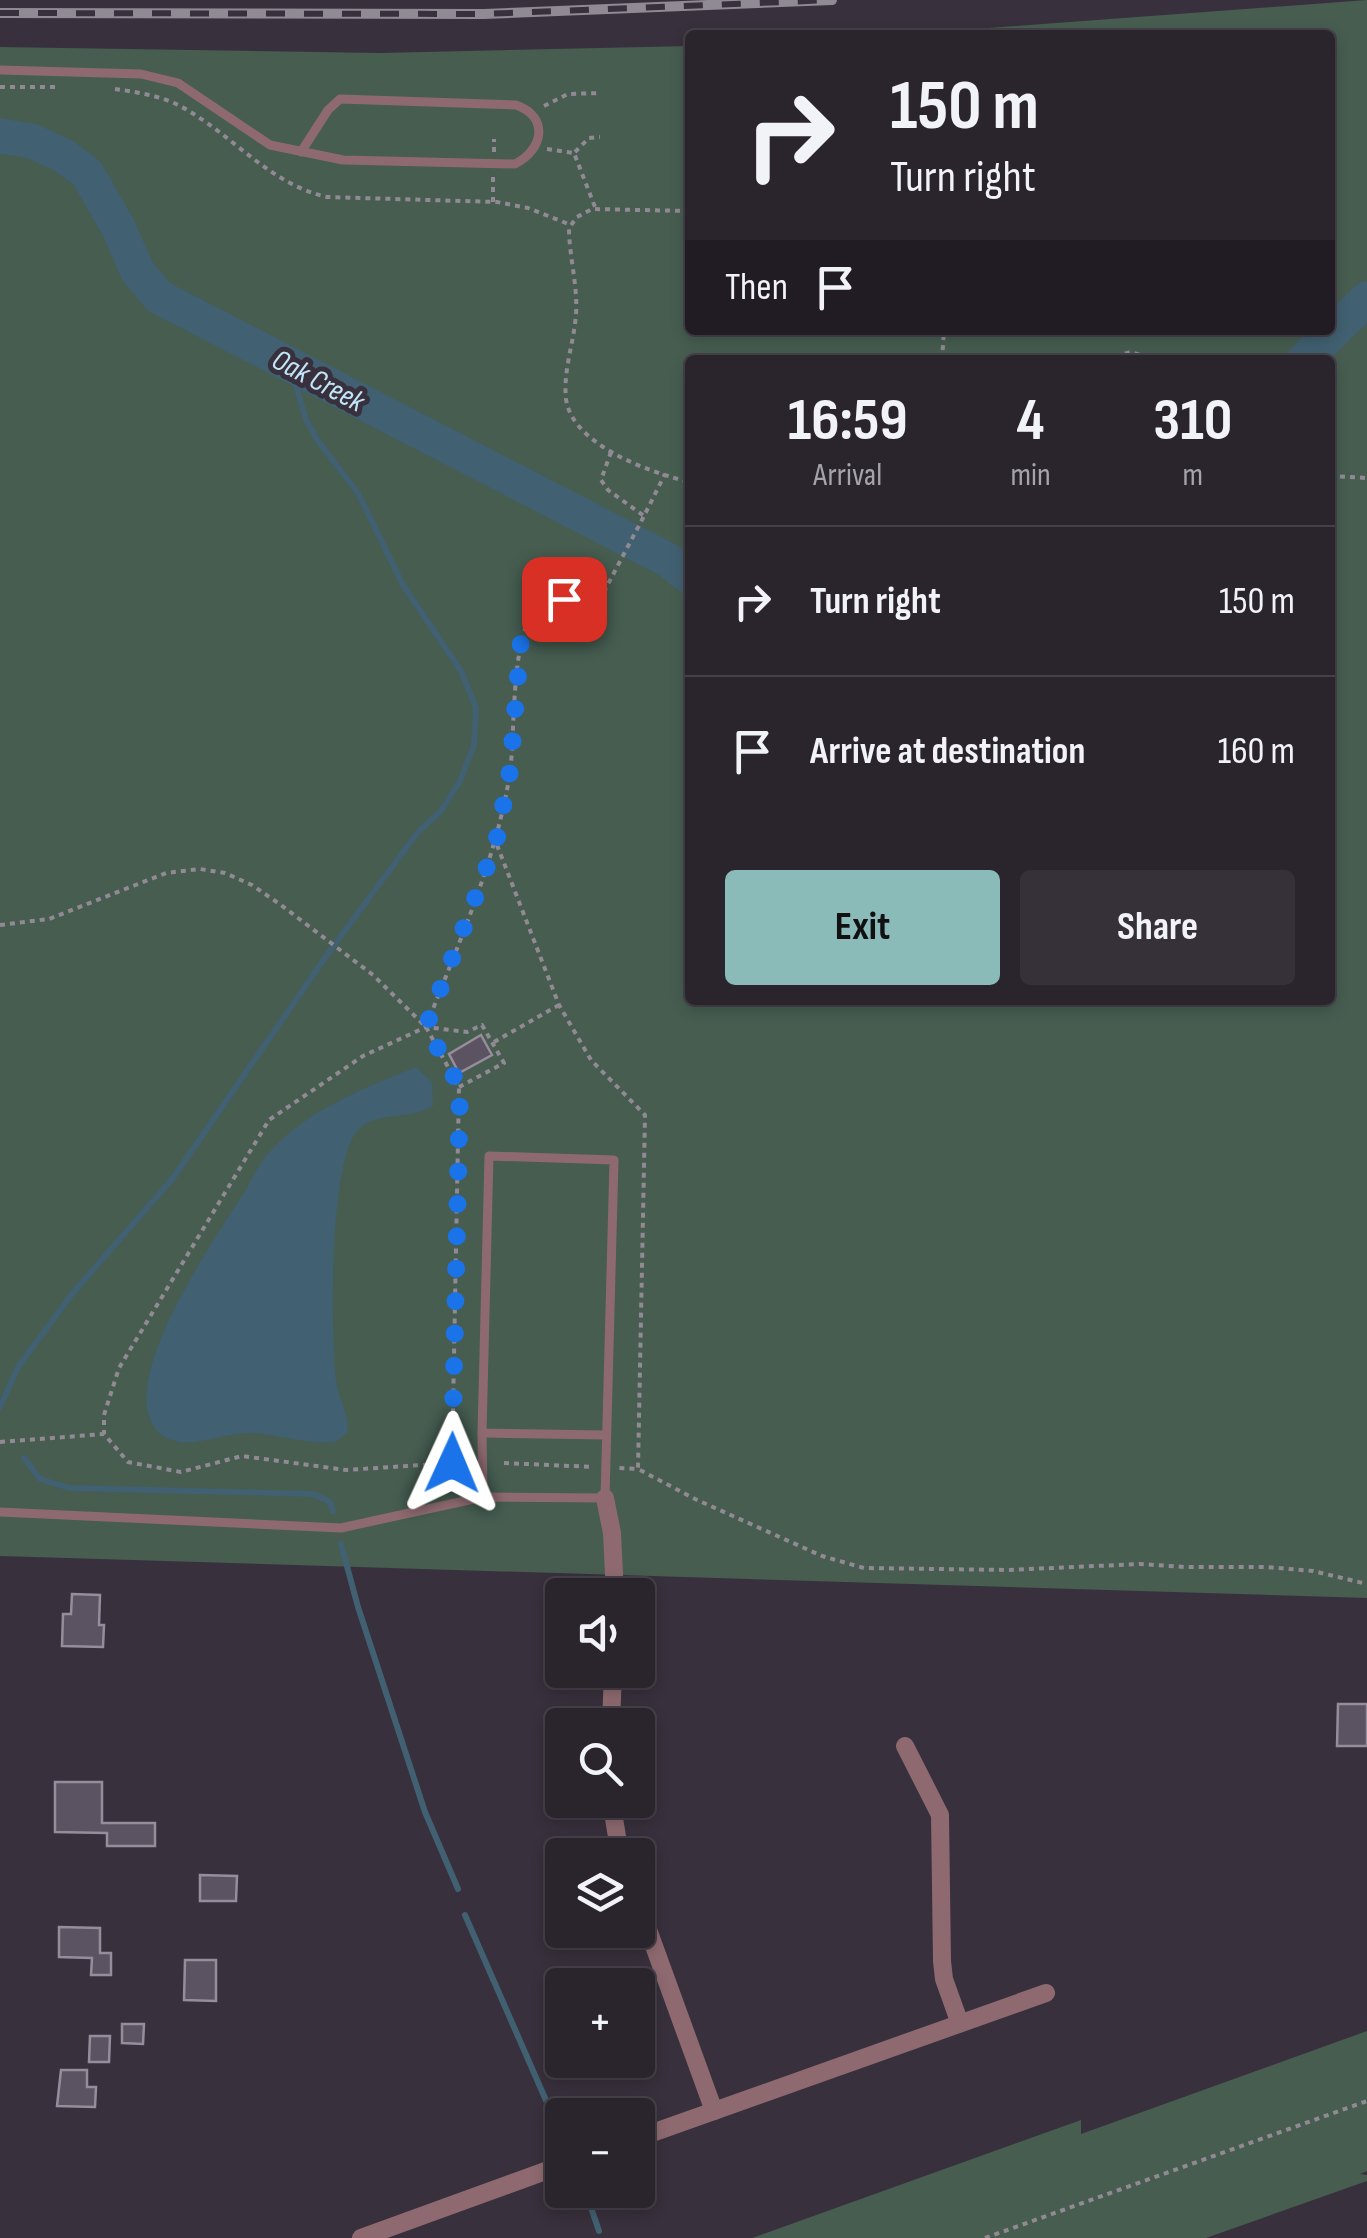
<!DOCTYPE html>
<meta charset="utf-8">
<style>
:root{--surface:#2a242d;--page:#363039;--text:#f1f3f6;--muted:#a5a4aa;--line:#464149;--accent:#8bbbb9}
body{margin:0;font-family:"Sofia Sans Condensed",sans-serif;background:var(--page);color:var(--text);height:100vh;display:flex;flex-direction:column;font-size:38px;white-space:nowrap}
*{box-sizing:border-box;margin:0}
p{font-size:32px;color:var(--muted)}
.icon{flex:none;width:55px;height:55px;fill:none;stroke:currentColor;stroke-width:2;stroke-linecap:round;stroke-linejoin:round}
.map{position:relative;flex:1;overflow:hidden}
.drawer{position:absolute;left:685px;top:355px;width:650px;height:650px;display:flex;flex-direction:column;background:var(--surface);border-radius:10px;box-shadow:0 5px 15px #0003,0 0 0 2px var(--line)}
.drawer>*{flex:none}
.guide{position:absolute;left:685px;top:30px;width:650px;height:305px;border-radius:10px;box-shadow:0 5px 15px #0003,0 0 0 2px var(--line);background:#2a242d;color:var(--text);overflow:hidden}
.controls{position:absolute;left:545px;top:1578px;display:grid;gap:20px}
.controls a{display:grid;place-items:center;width:110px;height:110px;border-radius:10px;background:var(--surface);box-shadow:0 5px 15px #0003,0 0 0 2px var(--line);font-size:50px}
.pin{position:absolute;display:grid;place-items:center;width:85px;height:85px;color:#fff;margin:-42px;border-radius:20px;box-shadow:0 5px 15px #0006}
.me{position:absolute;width:110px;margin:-55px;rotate:1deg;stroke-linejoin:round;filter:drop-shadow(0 0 8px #0008)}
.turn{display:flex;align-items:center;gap:35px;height:210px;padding:0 40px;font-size:45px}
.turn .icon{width:130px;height:130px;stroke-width:2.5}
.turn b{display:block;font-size:70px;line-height:85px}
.then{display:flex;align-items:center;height:95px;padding:0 40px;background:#0003;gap:20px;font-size:38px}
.eta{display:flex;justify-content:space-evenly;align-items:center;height:170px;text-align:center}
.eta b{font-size:60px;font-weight:700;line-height:70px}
.primary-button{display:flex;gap:20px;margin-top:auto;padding:20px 40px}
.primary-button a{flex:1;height:115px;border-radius:10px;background:var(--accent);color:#111;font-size:40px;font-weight:700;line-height:115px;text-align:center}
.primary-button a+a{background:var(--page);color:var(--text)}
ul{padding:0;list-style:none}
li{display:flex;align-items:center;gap:30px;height:150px;padding:0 40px;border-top:2px solid var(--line)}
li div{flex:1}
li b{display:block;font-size:38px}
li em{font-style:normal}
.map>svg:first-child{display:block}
.green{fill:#465d50;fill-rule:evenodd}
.water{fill:#416071}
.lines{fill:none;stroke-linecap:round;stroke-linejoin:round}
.stream{stroke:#416071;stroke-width:6}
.river{stroke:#416071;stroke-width:35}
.building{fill:#5b5361;stroke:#968c9b;stroke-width:2.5}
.path{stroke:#918a95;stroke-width:4;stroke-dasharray:5 5;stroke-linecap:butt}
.lane{stroke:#8e6a70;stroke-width:9}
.street{stroke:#8e6a70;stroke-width:18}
.rail-casing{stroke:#908a94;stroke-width:10}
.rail{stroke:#38303c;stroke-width:6;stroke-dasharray:19;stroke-linecap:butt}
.route{stroke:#1a73e8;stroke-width:18;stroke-dasharray:0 32.4}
.labels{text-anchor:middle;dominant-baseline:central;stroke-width:10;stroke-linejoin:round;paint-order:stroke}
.water-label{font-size:30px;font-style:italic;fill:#c2e5f8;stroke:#38303c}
</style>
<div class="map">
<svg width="1367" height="2238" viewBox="0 0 1367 2238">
<rect width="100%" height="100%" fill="#38303c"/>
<g class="green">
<path d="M1367 0V1598L0 1556V47L380 53 690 46V330H1330V35H893ZM690 360H1330V1000H690Z"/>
<path d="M1367 2031V2171L1360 2174 1367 2175V2181L1206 2238H752L1081 2120V2134Z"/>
</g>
<path class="water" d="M416 1067 432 1082 433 1106C411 1120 380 1111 360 1128 328 1156 331 1336 336 1380 338 1398 349 1412 348 1432 346 1433 339 1440 337 1441 320 1447 274 1434 254 1433 225 1431 191 1452 165 1437 148 1427 145 1408 147 1390 151 1334 212 1242 243 1194 252 1179 260 1161 272 1149 310 1109 366 1087 416 1067Z"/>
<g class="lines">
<g class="stream">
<path d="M0 1407 18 1367 72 1294 173 1178 329 952 418 832 441 811 460 781 474 745 476 708 461 671 403 585 358 493 318 441 306 420 290 365"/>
<path d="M24 1458 40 1479 69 1488 313 1494 330 1502 333 1511"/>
<path d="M341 1544 358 1607 425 1812 458 1889"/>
<path d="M465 1915 562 2137"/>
<path d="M585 2190 599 2231"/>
</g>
<g class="river">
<path d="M0 136 32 141 64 156 87 173 118 227 138 272 159 297 668 560 690 577"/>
<path d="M1304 360 1367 299"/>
</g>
</g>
<g class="building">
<path d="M481 1035 492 1055 459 1073 449 1054Z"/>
<path d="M72 1594 100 1595 99 1625H104L103 1647 62 1646 63 1614H71Z"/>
<path d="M1338 1704H1367V1746H1337Z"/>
<path d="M55 1782H102V1823H155V1846H107V1833L55 1832Z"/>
<path d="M200 1875 237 1876 236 1901H200Z"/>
<path d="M59 1927 100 1928V1953H111V1975H91L92 1958 59 1957Z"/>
<path d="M185 1960H216V2001L184 2000Z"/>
<path d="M122 2024H144L143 2044 122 2043Z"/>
<path d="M90 2036H110L109 2062H89Z"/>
<path d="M61 2070H87V2087H96L95 2107 57 2106Z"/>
</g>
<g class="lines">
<g class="path">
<path d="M0 87H55"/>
<path d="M115 89C137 92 162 96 182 107 233 135 269 184 327 197L497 202 528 208 571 225"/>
<path d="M544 106 568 94 601 93"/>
<path d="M547 149 574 153 595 207"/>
<path d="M494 152V139"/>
<path d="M575 152 589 138 600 137"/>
<path d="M493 202V177"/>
<path d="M690 211 592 209 577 217 569 228C569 256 578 286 576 314 574 343 563 370 566 399 572 445 651 473 690 482"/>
<path d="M942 360 944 330"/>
<path d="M1106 360 1130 352 1158 360"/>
<path d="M611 452 601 480 608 490 644 516 665 474"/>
<path d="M1330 476 1367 478"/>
<path d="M497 845 559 1005 591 1060 645 1115 638 1469 619 1468"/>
<path d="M0 925 49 919 166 873 200 869 225 873 252 885 281 905 373 975 426 1027C458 944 496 861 510 773 515 737 511 639 533 615 551 596 574 600 598 603L644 516"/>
<path d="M426 1027 459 1087 452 1463"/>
<path d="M494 1042 559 1005"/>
<path d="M459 1087 504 1063 482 1025 467 1032 426 1027 363 1056 269 1120 119 1368 104 1415V1434L128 1462 181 1472 242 1456 346 1470 468 1462"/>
<path d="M0 1442 104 1434"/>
<path d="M504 1463 594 1467"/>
<path d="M640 1470 695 1499 822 1556 864 1568 1008 1570 1140 1564 1185 1567H1266L1313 1571 1367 1584"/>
<path d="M985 2238 1367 2101"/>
</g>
<g class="lane">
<path d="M0 70 141 74 178 83 270 145 343 160 515 164C543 150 550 117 516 105L340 99 328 110 301 152"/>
<path d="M482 1433 483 1497"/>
<path d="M0 1512 341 1528 483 1497 605 1498 614 1160 489 1156 482 1433 606 1435"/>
</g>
<g class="street">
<path d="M605 1498 612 1533 615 1595"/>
<path d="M611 1725 613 1670"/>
<path d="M905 1746 940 1815 942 1961 944 1979 959 2021"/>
<path d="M611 1800 620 1855"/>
<path d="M638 1902 714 2111"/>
<path d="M638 2138 1046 1993"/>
<path d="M361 2238 562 2165"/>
</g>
<g class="rail-casing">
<path id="rail" d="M0 13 484 14 832 0"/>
</g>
<use href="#rail" class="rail"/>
</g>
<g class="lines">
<path class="route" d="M452 1463 460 1087 426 1027 496 843 510 771 521 640 531 617 547 604 564 599"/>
</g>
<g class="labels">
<g class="water-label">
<text transform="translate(318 381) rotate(28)">Oak Creek</text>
</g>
</g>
</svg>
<div class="controls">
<a><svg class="icon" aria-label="sound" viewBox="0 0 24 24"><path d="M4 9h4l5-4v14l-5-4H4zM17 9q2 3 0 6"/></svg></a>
<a><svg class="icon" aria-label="search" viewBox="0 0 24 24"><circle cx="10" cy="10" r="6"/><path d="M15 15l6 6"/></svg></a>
<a><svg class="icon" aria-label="layers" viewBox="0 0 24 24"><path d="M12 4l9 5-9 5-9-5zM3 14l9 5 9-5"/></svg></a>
<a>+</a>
<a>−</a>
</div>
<div class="pin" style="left:564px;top:599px;background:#d93025"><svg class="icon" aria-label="arrive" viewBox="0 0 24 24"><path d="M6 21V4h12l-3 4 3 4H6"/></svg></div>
<svg class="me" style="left:452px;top:1463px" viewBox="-20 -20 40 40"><path d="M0-17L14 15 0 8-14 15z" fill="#1a73e8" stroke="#fff" stroke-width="4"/></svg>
<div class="guide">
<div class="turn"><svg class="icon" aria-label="right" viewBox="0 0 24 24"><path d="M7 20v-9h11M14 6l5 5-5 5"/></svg><div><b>150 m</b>Turn right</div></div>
<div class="then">Then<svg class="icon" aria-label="arrive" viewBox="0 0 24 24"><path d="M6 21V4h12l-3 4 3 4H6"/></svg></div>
</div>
<section class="drawer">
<div class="eta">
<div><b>16:59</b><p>Arrival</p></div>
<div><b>4</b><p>min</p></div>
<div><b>310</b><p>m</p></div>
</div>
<ul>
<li><svg class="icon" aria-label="right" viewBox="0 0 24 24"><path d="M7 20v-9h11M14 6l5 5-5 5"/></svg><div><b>Turn right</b></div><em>150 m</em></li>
<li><svg class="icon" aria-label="arrive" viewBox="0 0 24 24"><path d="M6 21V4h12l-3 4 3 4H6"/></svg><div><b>Arrive at destination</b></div><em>160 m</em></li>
</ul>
<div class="primary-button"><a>Exit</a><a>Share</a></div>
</section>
</div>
